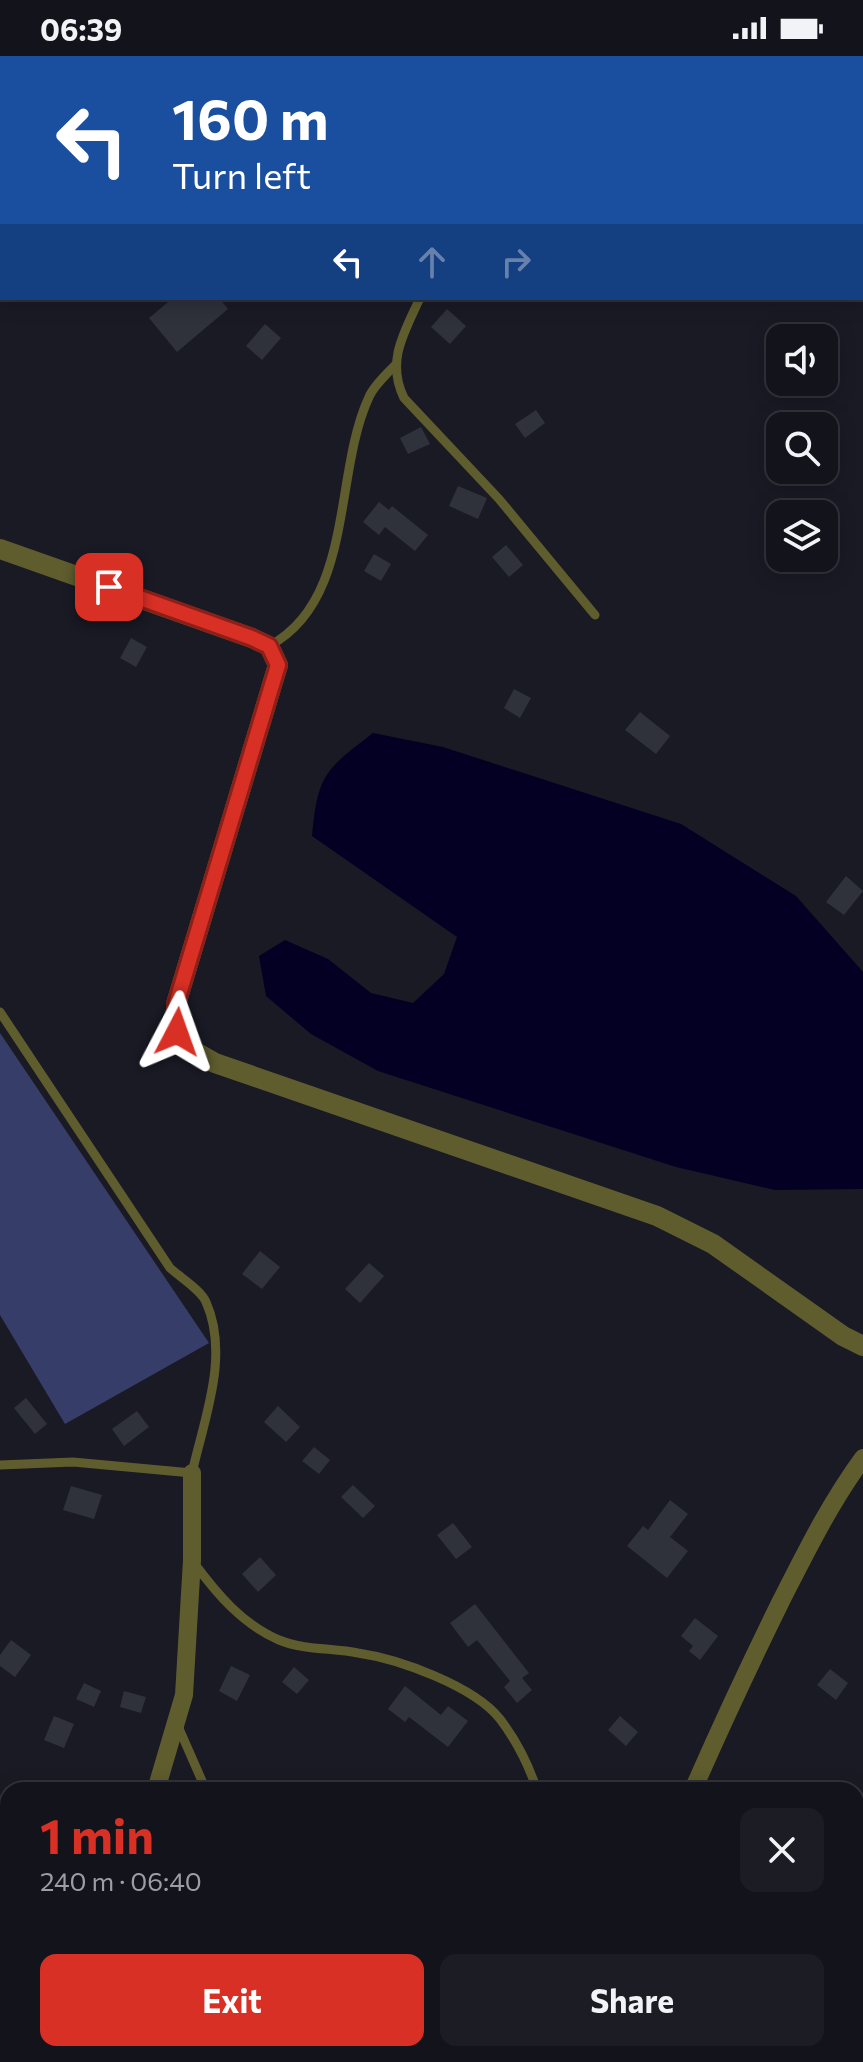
<!DOCTYPE html>
<meta charset="utf-8">
<style>
:root{--surface:#13141b;--page:#1c1d24;--text:#f1f3f6;--muted:#9d9ea3;--line:#32333a;--accent:#d93025}
body{margin:0;font-family:Commissioner,sans-serif;background:var(--page);color:var(--text);height:100vh;display:flex;flex-direction:column;font-size:30px;white-space:nowrap}
*{box-sizing:border-box;margin:0}
p{font-size:26px;color:var(--muted)}
.icon{flex:none;width:44px;height:44px;fill:none;stroke:currentColor;stroke-width:2;stroke-linecap:round;stroke-linejoin:round}
.map{position:relative;flex:1;overflow:hidden}
.details{position:absolute;left:0px;top:1726px;width:864px;height:280px;display:flex;flex-direction:column;background:var(--surface);border-radius:24px 24px 0 0;box-shadow:0 4px 20px #0003,0 0 0 2px var(--line)}
.details>*{flex:none}
.hud{position:absolute;left:0px;top:0px;width:864px;height:244px;box-shadow:0 4px 20px #0003,0 0 0 2px var(--line);background:#1a4fa0;color:#fff;overflow:hidden}
.tools{position:absolute;left:766px;top:268px;display:grid;gap:16px}
.tools a{display:grid;place-items:center;width:72px;height:72px;border-radius:16px;background:var(--surface);box-shadow:0 4px 20px #0003,0 0 0 2px var(--line);font-size:40px}
.pin{position:absolute;display:grid;place-items:center;width:68px;height:68px;color:#fff;margin:-34px;border-radius:16px;box-shadow:0 4px 12px #0006}
.me{position:absolute;width:88px;margin:-44px;rotate:4deg;stroke-linejoin:round;filter:drop-shadow(0 0 6px #0008)}
.turn{display:flex;align-items:center;gap:28px;height:168px;padding:0 40px;font-size:36px}
.turn .icon{width:104px;height:104px;stroke-width:2.5}
.turn b{display:block;font-size:56px;line-height:68px}
.lanes{display:flex;align-items:center;height:76px;padding:0 40px;background:#0003;justify-content:center;gap:40px;direction:ltr}
.lanes .off{opacity:.35}
.round{display:grid;place-items:center;flex:none;width:84px;height:84px;border-radius:16px;background:var(--page)}
.overview{display:flex;align-items:center;justify-content:space-between;height:136px;padding:0 40px}
h1{font-size:48px;font-weight:700;line-height:60px;color:var(--accent)}
.button{display:flex;gap:16px;margin-top:auto;padding:16px 40px}
.button a{flex:1;height:92px;border-radius:16px;background:var(--accent);color:#fff;font-size:32px;font-weight:700;line-height:92px;text-align:center}
.button a+a{background:var(--page);color:var(--text)}
.status{display:flex;justify-content:space-between;align-items:center;height:56px;padding:0 40px;background:var(--surface);direction:ltr}
.status svg{height:22px;fill:currentColor}
.map>svg:first-child{display:block}
.green{fill:#373d69}
.water{fill:#030024}
.building{fill:#2f313b}
.lines{fill:none;stroke-linecap:round;stroke-linejoin:round}
.service{stroke:#5f5d2e;stroke-width:9}
.minor{stroke:#5f5d2e;stroke-width:18}
.tertiary{stroke:#5f5d2e;stroke-width:20}
.primary{stroke:#a69e34;stroke-width:20}
.route-casing{stroke:#8d1f18;stroke-width:20}
.route{stroke:#d93025;stroke-width:14}
</style>
<div class="status"><b>06:39</b><svg viewBox="0 0 49 12"><path d="M0 12V9h3v3zM5 12V6h3v6zM10 12V3h3v9zM15 12V0h3v12zM26 1h20v11H26zM47 4h2v5h-2z"/></svg></div>
<div class="map">
<svg width="863" height="2006" viewBox="0 0 863 2006">
<rect width="100%" height="100%" fill="#191a24"/>
<path class="green" d="M0 977 209 1287 65 1368 0 1259Z"/>
<path class="water" d="M373 677 443 691 681 768 796 840 863 916V1133L775 1134 676 1111 378 1015 311 978 266 940 259 900 285 884 328 903 371 937 413 947 444 918 457 881 312 780C318 718 325 714 373 677Z"/>
<g class="building">
<path d="M173 242H219L228 253 177 296 149 262Z"/>
<path d="M447 253 466 270 450 288 431 271Z"/>
<path d="M265 268 281 282 262 304 246 290Z"/>
<path d="M536 354 545 367 525 382 515 368Z"/>
<path d="M421 371 430 388 408 398 400 382Z"/>
<path d="M458 430 487 442 478 463 449 450Z"/>
<path d="M379 446 389 454 392 450 428 479 415 495 385 471 379 479 363 466Z"/>
<path d="M506 489 523 509 509 521 492 501Z"/>
<path d="M374 498 391 508 381 525 364 515Z"/>
<path d="M131 582 147 591 136 611 120 602Z"/>
<path d="M514 633 531 642 520 662 504 652Z"/>
<path d="M640 656 670 680 656 698 625 674Z"/>
<path d="M846 820 863 835 844 859 826 846Z"/>
<path d="M260 1195 280 1211 262 1233 242 1218Z"/>
<path d="M369 1207 384 1220 360 1247 345 1233Z"/>
<path d="M26 1342 47 1368 35 1378 14 1352Z"/>
<path d="M278 1350 300 1371 286 1386 264 1366Z"/>
<path d="M137 1355 149 1371 124 1390 112 1373Z"/>
<path d="M314 1391 330 1404 319 1418 302 1405Z"/>
<path d="M353 1429 375 1450 363 1462 341 1441Z"/>
<path d="M71 1430 102 1439 94 1463 63 1454Z"/>
<path d="M670 1444 688 1458 670 1481 688 1495 667 1522 627 1490 643 1470 648 1474Z"/>
<path d="M453 1467 472 1491 456 1503 437 1479Z"/>
<path d="M260 1501 276 1519 258 1536 242 1518Z"/>
<path d="M475 1548 529 1617 522 1622 532 1634 517 1647 504 1631 510 1625 477 1584 468 1591 450 1567Z"/>
<path d="M695 1562 718 1580 700 1604 689 1595 693 1590 681 1580Z"/>
<path d="M11 1584 31 1599 15 1621 0 1610V1599Z"/>
<path d="M231 1610 250 1619 237 1645 219 1635Z"/>
<path d="M294 1611 309 1624 297 1638 282 1626Z"/>
<path d="M830 1613 848 1627 836 1644 817 1629Z"/>
<path d="M84 1627 101 1635 94 1651 76 1643Z"/>
<path d="M405 1630 441 1659 448 1650 468 1665 448 1691 409 1661 405 1666 388 1653Z"/>
<path d="M124 1635 146 1641 141 1657 120 1651Z"/>
<path d="M54 1660 74 1668 64 1692 44 1684Z"/>
<path d="M620 1660 638 1676 626 1690 608 1674Z"/>
</g>
<g class="lines">
<g class="service">
<path d="M186 0 187 2"/>
<path d="M748 0 749 2"/>
<path d="M862 146 863 147"/>
<path d="M420 242C404 277 386 305 404 342L499 443 595 559"/>
<path d="M269 590C355 544 333 418 369 341 374 329 387 318 396 308"/>
<path d="M0 956 170 1212C181 1222 201 1234 206 1246 230 1300 204 1363 192 1417L73 1406 0 1409"/>
<path d="M194 1507C217 1538 242 1568 279 1584 303 1594 333 1592 358 1597 399 1603 474 1630 500 1663 516 1684 529 1710 537 1734"/>
<path d="M177 1668 206 1734"/>
<path d="M0 1981 8 2006"/>
<path d="M708 1998 725 2006"/>
</g>
<g class="minor">
<path d="M156 1734 184 1639 192 1504V1417"/>
<path d="M693 1734C721 1670 750 1608 781 1545 806 1496 830 1447 863 1402"/>
<path d="M50 2006 53 1998"/>
<path d="M562 2006 566 1998"/>
</g>
<path class="tertiary" d="M0 493 252 582 269 590 278 609 176 948 177 976 192 994 215 1007 657 1160 713 1188 843 1280 863 1290"/>
<g class="primary">
<path d="M101 2 105 0"/>
<path d="M156 2 163 0"/>
<path d="M0 52H2"/>
</g>
</g>
<g class="lines">
<g class="route-casing">
<path id="route" d="M109 531 252 582 269 590 278 609 176 948 177 976"/>
</g>
<use href="#route" class="route"/>
</g>
</svg>
<div class="tools">
<a><svg class="icon" aria-label="sound" viewBox="0 0 24 24"><path d="M4 9h4l5-4v14l-5-4H4zM17 9q2 3 0 6"/></svg></a>
<a><svg class="icon" aria-label="search" viewBox="0 0 24 24"><circle cx="10" cy="10" r="6"/><path d="M15 15l6 6"/></svg></a>
<a><svg class="icon" aria-label="layers" viewBox="0 0 24 24"><path d="M12 4l9 5-9 5-9-5zM3 14l9 5 9-5"/></svg></a>
</div>
<div class="pin" style="left:109px;top:531px;background:#d93025"><svg class="icon" aria-label="arrive" viewBox="0 0 24 24"><path d="M6 21V4h12l-3 4 3 4H6"/></svg></div>
<svg class="me" style="left:177px;top:976px" viewBox="-20 -20 40 40"><path d="M0-17L14 15 0 8-14 15z" fill="#d93025" stroke="#fff" stroke-width="4"/></svg>
<div class="hud">
<div class="turn"><svg class="icon" aria-label="left" viewBox="0 0 24 24"><path d="M17 20v-9H6M10 6l-5 5 5 5"/></svg><div><b>160 m</b>Turn left</div></div>
<div class="lanes"><svg class="icon" aria-label="left" viewBox="0 0 24 24"><path d="M17 20v-9H6M10 6l-5 5 5 5"/></svg><svg class="icon off" aria-label="ahead" viewBox="0 0 24 24"><path d="M12 20V5M6 11l6-6 6 6"/></svg><svg class="icon off" aria-label="right" viewBox="0 0 24 24"><path d="M7 20v-9h11M14 6l5 5-5 5"/></svg></div>
</div>
<section class="details">
<div class="overview"><div><h1>1 min</h1><p>240 m · 06:40</p></div><a class="round"><svg class="icon" aria-label="close" viewBox="0 0 24 24"><path d="M6 6l12 12M18 6L6 18"/></svg></a></div>
<div class="button"><a>Exit</a><a>Share</a></div>
</section>
</div>
